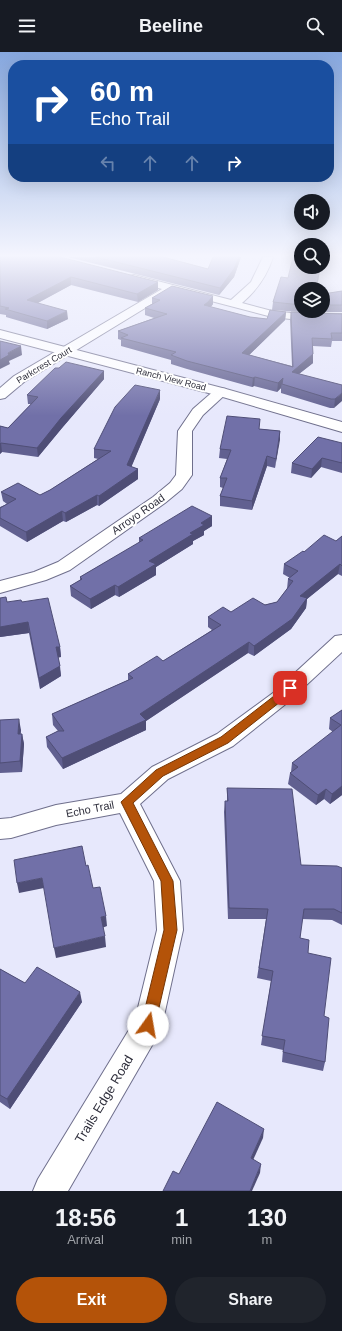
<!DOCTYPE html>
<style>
:root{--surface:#171b24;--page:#20242c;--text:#f1f3f6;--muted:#9ea1a6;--accent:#b45309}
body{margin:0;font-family:Helvetica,sans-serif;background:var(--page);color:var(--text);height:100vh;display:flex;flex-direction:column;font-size:15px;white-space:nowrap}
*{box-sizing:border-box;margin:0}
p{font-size:13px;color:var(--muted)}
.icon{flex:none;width:22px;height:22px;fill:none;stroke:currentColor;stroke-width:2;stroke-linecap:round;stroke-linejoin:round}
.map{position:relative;height:1139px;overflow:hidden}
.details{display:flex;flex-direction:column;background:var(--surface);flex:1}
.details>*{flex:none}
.top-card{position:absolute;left:8px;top:8px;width:326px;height:122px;border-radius:16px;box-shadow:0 4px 16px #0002;background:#1a4fa0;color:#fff;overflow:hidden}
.fabs{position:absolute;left:294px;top:142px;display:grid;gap:8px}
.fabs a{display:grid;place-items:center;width:36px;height:36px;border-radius:50%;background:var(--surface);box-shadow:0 4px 16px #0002;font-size:20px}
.pin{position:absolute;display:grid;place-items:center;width:34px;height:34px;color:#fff;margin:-17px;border-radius:8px;box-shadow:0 2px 6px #0006}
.me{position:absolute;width:44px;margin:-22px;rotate:13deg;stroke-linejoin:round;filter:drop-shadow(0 0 3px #0008)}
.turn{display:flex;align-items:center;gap:14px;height:84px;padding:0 16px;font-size:18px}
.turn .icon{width:52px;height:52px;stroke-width:2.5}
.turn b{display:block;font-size:28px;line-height:34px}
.lanes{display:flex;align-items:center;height:38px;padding:0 16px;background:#0003;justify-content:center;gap:20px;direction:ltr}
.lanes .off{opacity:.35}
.eta{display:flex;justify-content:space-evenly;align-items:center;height:68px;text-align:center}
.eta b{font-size:24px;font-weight:800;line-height:28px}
.action{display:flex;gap:8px;margin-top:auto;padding:8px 16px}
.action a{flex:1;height:46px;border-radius:24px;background:var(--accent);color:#fff;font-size:16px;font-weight:800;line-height:46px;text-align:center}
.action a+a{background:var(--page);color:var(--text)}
header{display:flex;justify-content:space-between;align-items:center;height:52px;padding:0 16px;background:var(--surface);font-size:18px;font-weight:800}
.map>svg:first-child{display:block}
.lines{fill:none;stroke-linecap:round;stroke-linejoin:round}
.minor-casing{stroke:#6f6f8c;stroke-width:2}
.tertiary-casing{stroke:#6f6f8c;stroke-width:2}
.minor{fill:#fff;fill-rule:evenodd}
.tertiary{fill:#fff;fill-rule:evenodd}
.wall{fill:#616090}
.shaded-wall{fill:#4f4e76}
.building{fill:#7170a8;stroke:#4f4e76}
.route{fill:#b45309;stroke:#753606}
.labels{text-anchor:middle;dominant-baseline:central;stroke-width:4;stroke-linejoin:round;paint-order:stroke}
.far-street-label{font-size:9px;fill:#2f2f3c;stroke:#fff}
.street-label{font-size:11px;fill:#2f2f3c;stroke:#fff}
.near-street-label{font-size:13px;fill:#2f2f3c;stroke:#fff}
</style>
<header><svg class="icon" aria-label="menu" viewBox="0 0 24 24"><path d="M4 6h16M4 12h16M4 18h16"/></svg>Beeline<svg class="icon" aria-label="search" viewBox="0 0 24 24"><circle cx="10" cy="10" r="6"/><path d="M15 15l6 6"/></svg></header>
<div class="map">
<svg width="342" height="1139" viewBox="0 0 342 1139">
<rect width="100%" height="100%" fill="#e7e8fc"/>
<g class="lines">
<g class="minor-casing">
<g id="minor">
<path d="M263 205H273C267 224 257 238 242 251L272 259 300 262H342V268H300L272 265 173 239 24 330 5 346 0 347V336L14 324 162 237 130 228 129 226 130 224 134 223 231 248 251 230Z"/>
<path d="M221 336 226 337 228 340 203 363 192 379V423L182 437 165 451 70 518 46 528 0 541V529L34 520 58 510 153 445 170 431 176 423 178 379 193 357 216 337Z"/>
<path d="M342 583V600L287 651 233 694 168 727 140 752 180 829 183 878 162 973 158 983 68 1139H33L38 1127 135 968 157 878 154 829 120 761 56 773 11 786 0 787V767L11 766 56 753 121 742 152 715 217 682 273 641 335 584Z"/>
</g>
</g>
<g class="tertiary-casing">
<path id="tertiary" d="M0 278 226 337 342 370V380L216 343 0 286Z"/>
</g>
<use href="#minor" class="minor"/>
<use href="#tertiary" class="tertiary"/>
</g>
<g class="wall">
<path d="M0 205 158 230V238L138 250 71 233 38 251 68 267 47 277 6 265V263L0 262Z"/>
<path d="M68 205H163L208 217 213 205H241L234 225 219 243Z"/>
<path d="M320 222 301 237V259H323V242L342 239V260H300L272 258 273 250 288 226Z"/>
<path d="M213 244V252L211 255 250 265 267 267 286 260 285 268 249 303 292 314 290 268 291 260 342 262V289H332L331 295 313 294V311L299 322 342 333 334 356H330L281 341V336L277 340 254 334 252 335 187 317 171 312V308L121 294V288L118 287V279L154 266 145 263V256L152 252V246Z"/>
<path d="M59 316 104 319V327L62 376 38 405 2 400 0 402V374L8 376 31 352H28L27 343Z"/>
<path d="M160 347 131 415 138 417V427L99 454 97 453 66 470 63 469 27 490 0 474V455L7 452 3 449 1 440 40 443 50 438 98 407 94 406V397Z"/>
<path d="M259 377 280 379 275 416 267 414 252 458 220 454V444L223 436 220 435V426L227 407 219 406 220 397Z"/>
<path d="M342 391V421L321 415 311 426 291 421 292 411Z"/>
<path d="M212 464V474L204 479V483L193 489V492L156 515V523L119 545 115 543 91 557 71 544 70 534 80 528V525L139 491V486Z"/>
<path d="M342 484V524L338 522 307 547 306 556 291 577 254 604 248 601 146 669V678L63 717 47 695 46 685 58 679 53 673 52 662 128 628V622L163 609 212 578 208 575V565L277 550 287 537 288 527 290 526 283 522 284 512 304 500 336 489Z"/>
<path d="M0 546 7 550H22L60 595 61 605H58L61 624 40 637 29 581 0 585Z"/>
<path d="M342 658V743L330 752 324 747 316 753 288 732 290 721 291 720 292 711 333 680 329 677 330 666Z"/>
<path d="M0 668 21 678 20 682H22L24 692 22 720 0 721Z"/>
<path d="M227 736 301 813 342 816V873L332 868 302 867 300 886 308 901 324 964 325 1010 323 1019 282 1010 283 998 261 993 271 929 257 926 266 867H228L224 760 225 749H227Z"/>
<path d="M0 917 25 931 82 950 10 1057 0 1050Z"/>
</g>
<g class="shaded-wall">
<path d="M239 205H241L234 225 219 243 220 236Z"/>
<path d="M320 215 317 237H316Z"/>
<path d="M71 225V233L28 256 27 248Z"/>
<path d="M158 230V238L138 250 137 242Z"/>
<path d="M213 244V252L208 258 204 253Z"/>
<path d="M67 259 68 267 47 277V269Z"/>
<path d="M286 260 285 268 242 310V301Z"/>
<path d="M21 294 22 303 9 309 10 312 0 317V308L8 301Z"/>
<path d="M313 302V311L291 328 292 320Z"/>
<path d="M104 319V327L62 376 38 405 37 396 61 366Z"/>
<path d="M255 325 254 334 252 335 253 326Z"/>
<path d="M283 326 281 336 277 340 278 331Z"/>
<path d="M160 338V347L128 423 127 413Z"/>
<path d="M342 341V349L334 356 335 347Z"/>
<path d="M280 379V388L275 416 276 407Z"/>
<path d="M1 391 2 400 0 402V392Z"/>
<path d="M267 404V414L252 458V449Z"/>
<path d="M322 406 321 415 311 426 312 417Z"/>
<path d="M138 417V427L99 454V444Z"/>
<path d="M97 443V453L66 470 65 461Z"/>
<path d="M62 459 63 469 27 490 26 480Z"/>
<path d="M212 464V474L204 479V483L193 489V492L156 515V523L119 545 118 535 149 509 190 481 201 471Z"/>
<path d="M340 512 338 522 307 547 306 556 291 577 254 604V594L300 544Z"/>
<path d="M115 533V543L91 557 90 547Z"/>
<path d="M28 570 29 581 0 585V575Z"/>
<path d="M249 590 248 601 146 669V678L63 717 62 706 140 662Z"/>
<path d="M56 595H60L61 605 57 606Z"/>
<path d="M60 614 61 624 40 637 39 626Z"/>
<path d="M19 667 21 678 20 693 18 682Z"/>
<path d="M22 682 24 692 22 720 20 709Z"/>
<path d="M342 734V743L330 752 332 742Z"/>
<path d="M326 737 324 747 316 753 318 743Z"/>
<path d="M42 826 44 836 19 841 17 831Z"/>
<path d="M106 864 107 874 102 876 101 865Z"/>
<path d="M105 884 106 895 56 906 54 896Z"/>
<path d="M80 940 82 950 10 1057 7 1047Z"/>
<path d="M264 1077 263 1086 250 1115 251 1106Z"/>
<path d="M261 1112 260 1121 252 1139H250Z"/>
</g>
<g class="building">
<path d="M0 205H60L158 230 137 242 71 225 27 248 67 259 47 269 5 257 9 256 0 254Z"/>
<path d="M96 205H163L208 217 213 205H239L234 217 220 236Z"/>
<path d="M293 205H301V215H320L316 237H301V253L273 250 281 225 288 226Z"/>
<path d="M172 234 213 244 208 250 204 253 250 265 267 267 270 258 286 260 242 301 293 315 291 260 342 262V281H331L332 287 312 286 313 302 292 320 342 333V341L335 347H331L282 332 283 326 278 331 255 325 253 326 187 309 171 303 176 300 121 286 128 283 118 279 167 262 145 256 160 248 152 246Z"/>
<path d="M342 239V253H323V242Z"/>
<path d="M0 289 21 294 8 301 9 303 0 308Z"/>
<path d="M66 310 104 319 61 366 37 396 1 391 0 392V374L8 376 38 345 27 343 55 316H59Z"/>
<path d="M135 333 160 338 127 413 138 417 99 444 97 443 65 461 62 459 26 480 0 466V456L16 447 1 440 18 431 40 443 50 438 111 399 94 397 115 355Z"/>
<path d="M227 364 260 367 259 377 280 379 276 407 267 404 252 449 220 444 227 426H220L231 398 220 397Z"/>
<path d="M318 385 342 391V411L322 406 312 417 292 411Z"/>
<path d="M192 454 212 464 201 471 204 473 190 481 193 482 149 509 156 512 118 535 115 533 90 547 70 534 82 527 80 525 143 488 139 486Z"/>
<path d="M324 483 336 489 342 484V514L340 512 300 544 307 546 292 567 254 594 249 590 140 662 146 668 62 706 46 685 58 679H64L52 662 133 626 128 622 157 604 163 609 221 573 208 565 223 555 231 560 253 546 265 553 277 550 293 529 288 527 298 519 284 512 303 499 304 500Z"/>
<path d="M6 545 7 550 21 548 22 550 48 546 60 595H56L60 614 39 626 28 570 0 575V546Z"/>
<path d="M342 658V734L332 742 326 737 318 743 290 721 298 715 292 711 341 673 330 666Z"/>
<path d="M19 667 18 682H22L20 709 0 711V668Z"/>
<path d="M227 736 292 737 301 813 337 814 342 816V861L334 857H304L300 886 309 888 308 901 331 906 324 964 329 966 325 1010 283 1000 285 988 262 984 273 919 259 916 268 857 229 856 225 749H228Z"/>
<path d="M82 794 86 814 88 813 93 836 100 835 106 864 101 865 105 884 54 896 42 826 17 831 14 808Z"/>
<path d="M37 915 80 940 7 1047 0 1043V917L25 931Z"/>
<path d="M217 1050 264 1077 251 1106 261 1112 250 1139H163L173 1119 179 1122Z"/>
</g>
<linearGradient id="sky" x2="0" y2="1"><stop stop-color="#86a7de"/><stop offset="0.56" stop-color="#f4f5fe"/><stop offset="1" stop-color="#f4f5fe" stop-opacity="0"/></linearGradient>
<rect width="342" height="364" fill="url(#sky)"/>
<path class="route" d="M290 633 294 634 295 636 294 639 228 691 163 724 133 751 173 829 177 878 155 973 153 978 148 980 143 978 141 973 164 878 161 829 121 750 156 718 221 685 287 634Z"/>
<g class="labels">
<g class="far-street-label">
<text transform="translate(44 313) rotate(-31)">Parkcrest Court</text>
<text transform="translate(171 327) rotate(14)">Ranch View Road</text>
</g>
<g class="street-label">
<text transform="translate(138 462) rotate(-35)">Arroyo Road</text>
<text transform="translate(90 757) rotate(-11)">Echo Trail</text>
</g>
<g class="near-street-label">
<text transform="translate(104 1047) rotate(-59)">Trails Edge Road</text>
</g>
</g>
</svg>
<div class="fabs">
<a><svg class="icon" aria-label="sound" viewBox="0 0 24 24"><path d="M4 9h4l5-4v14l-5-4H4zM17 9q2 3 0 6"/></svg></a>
<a><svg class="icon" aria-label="search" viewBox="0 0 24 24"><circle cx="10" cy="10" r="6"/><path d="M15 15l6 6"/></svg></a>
<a><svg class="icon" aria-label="layers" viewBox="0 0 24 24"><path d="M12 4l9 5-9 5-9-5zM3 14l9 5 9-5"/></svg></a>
</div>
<div class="pin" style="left:290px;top:636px;background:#d93025"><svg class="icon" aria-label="arrive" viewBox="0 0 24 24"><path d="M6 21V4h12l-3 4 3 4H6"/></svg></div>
<svg class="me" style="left:148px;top:973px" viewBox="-20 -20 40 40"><circle r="19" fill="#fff"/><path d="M0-13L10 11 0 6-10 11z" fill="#b45309"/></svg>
<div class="top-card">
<div class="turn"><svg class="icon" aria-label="right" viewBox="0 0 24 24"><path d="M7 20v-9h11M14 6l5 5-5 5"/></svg><div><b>60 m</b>Echo Trail</div></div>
<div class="lanes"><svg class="icon off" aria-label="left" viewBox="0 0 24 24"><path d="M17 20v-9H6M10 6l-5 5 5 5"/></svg><svg class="icon off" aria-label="ahead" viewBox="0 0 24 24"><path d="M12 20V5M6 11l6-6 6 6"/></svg><svg class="icon off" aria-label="ahead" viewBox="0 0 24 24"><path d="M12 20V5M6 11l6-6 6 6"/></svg><svg class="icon" aria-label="right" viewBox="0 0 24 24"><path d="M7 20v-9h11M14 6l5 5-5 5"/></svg></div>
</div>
</div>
<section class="details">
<div class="eta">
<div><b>18:56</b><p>Arrival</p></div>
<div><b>1</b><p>min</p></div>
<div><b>130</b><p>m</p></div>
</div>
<div class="action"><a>Exit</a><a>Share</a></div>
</section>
